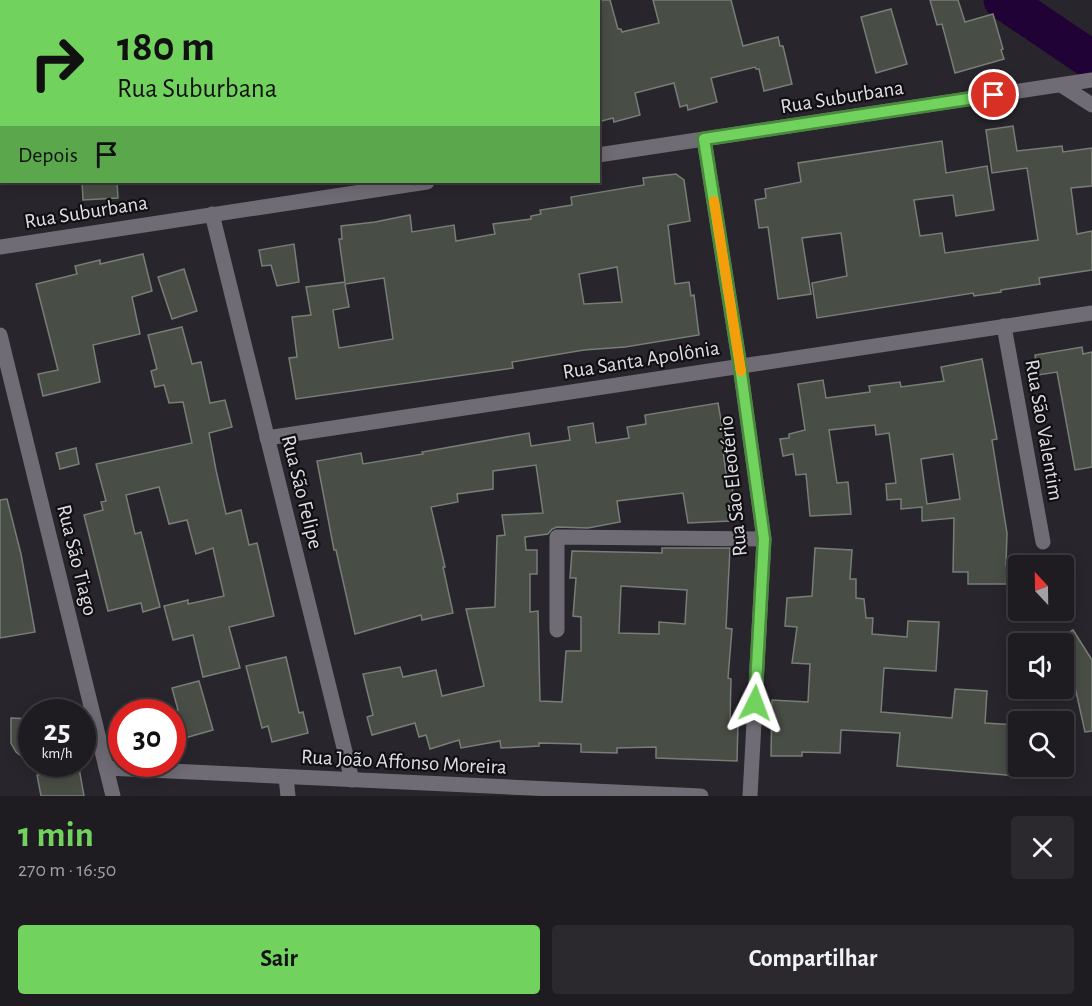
<!DOCTYPE html>
<html lang="pt">
<meta charset="utf-8">
<style>
:root{--surface:#1e1c21;--page:#2b292e;--text:#f1f3f6;--muted:#a1a1a5;--line:#3c3a3f;--accent:#71d35e}
body{margin:0;font-family:"Alegreya Sans",sans-serif;background:var(--page);color:var(--text);height:100vh;display:flex;flex-direction:column;font-size:22px;white-space:nowrap}
*{box-sizing:border-box;margin:0}
p{font-size:20px;color:var(--muted)}
.icon{flex:none;width:33px;height:33px;fill:none;stroke:currentColor;stroke-width:2;stroke-linecap:round;stroke-linejoin:round}
.map{position:relative;height:796px;overflow:hidden}
.sheet{display:flex;flex-direction:column;background:var(--surface);flex:1}
.sheet>*{flex:none}
.guide{position:absolute;left:0px;top:0px;width:600px;height:183px;box-shadow:0 3px 15px #0003,0 0 0 2px var(--line);background:#71d35e;color:#111;overflow:hidden}
.needle{width:39px;rotate:338deg}
.controls{position:absolute;left:1008px;top:555px;display:grid;gap:12px}
.controls a{display:grid;place-items:center;width:66px;height:66px;border-radius:6px;background:var(--surface);box-shadow:0 3px 15px #0003,0 0 0 2px var(--line);font-size:30px}
.speed{position:absolute;left:18px;top:699px;display:flex;gap:12px;font-size:30px;font-weight:700;text-align:center}
.speed>*{display:grid;place-content:center;width:78px;height:78px;border-radius:50%;background:var(--surface);box-shadow:0 3px 15px #0003,0 0 0 2px var(--line);line-height:1}
.speed small{font-size:15px;font-weight:400}
.speed .limit{border:9px solid #d22;background:#fff;color:#111}
.pin{position:absolute;display:grid;place-items:center;width:51px;height:51px;color:#fff;margin:-26px;border:3px solid #fff;border-radius:50%;box-shadow:0 2px 6px #0007}
.me{position:absolute;width:66px;margin:-33px;rotate:3deg;stroke-linejoin:round;filter:drop-shadow(0 0 4px #0008)}
.turn{display:flex;align-items:center;gap:21px;height:126px;padding:0 18px;font-size:27px}
.turn .icon{width:78px;height:78px;stroke-width:2.5}
.turn b{display:block;font-size:42px;line-height:51px}
.then{display:flex;align-items:center;height:57px;padding:0 18px;background:#0003;gap:12px;font-size:22px}
.round{display:grid;place-items:center;flex:none;width:63px;height:63px;border-radius:6px;background:var(--page)}
.headline{display:flex;align-items:center;justify-content:space-between;height:102px;padding:0 18px}
h1{font-size:36px;font-weight:700;line-height:45px;color:var(--accent)}
.action{display:flex;gap:12px;margin-top:auto;padding:12px 18px}
.action a{flex:1;height:69px;border-radius:6px;background:var(--accent);color:#111;font-size:24px;font-weight:700;line-height:69px;text-align:center}
.action a+a{background:var(--page);color:var(--text)}
.map>svg:first-child{display:block}
.lines{fill:none;stroke-linecap:round;stroke-linejoin:round}
.river{stroke:#210237;stroke-width:39}
.building{fill:#484e46;stroke:#777e76;stroke-width:1.5;fill-rule:evenodd}
.street{stroke:#706c75;stroke-width:15}
.route-casing{stroke:#49893d;stroke-width:15}
.route{stroke:#71d35e;stroke-width:10}
.slow{stroke:#f59e0b;stroke-width:10}
.labels{text-anchor:middle;dominant-baseline:central;stroke-width:4.5;stroke-linejoin:round;paint-order:stroke}
.street-label{font-size:21px;fill:#e0dde3;stroke:#100f12}
</style>
<div class="map">
<svg width="1092" height="796" viewBox="0 0 1092 796">
<rect width="100%" height="100%" fill="#28252c"/>
<g class="lines">
<path class="river" d="M1003 0 1092 60"/>
</g>
<g class="building">
<path d="M598 0H610L618 29H621L622 32 659 23 653 0H731L743 46 778 37 780 46H783L792 84 764 91 759 69H756L755 67 711 78 717 102 688 110 687 105 680 107 674 83 635 93 640 115 614 122 613 118 598 122Z"/>
<path d="M930 0H958L965 22 993 14 1003 49 1001 50 1004 59 955 73 942 24 937 25Z"/>
<path d="M891 9 907 64 876 73 861 17Z"/>
<path d="M1013 126 1017 151 1062 146 1063 152 1092 148V186L1071 188 1077 234 1092 231V270L1039 278 1040 284 1001 290V292L974 296 973 293 817 318 812 283 847 276 841 233 802 238 811 294 778 299 768 227 759 228 755 200 766 198 765 189 801 182 798 163 942 141 946 173 987 166 994 210 956 216 953 195 914 200 920 236 942 233 945 253 1038 240 1027 168 992 173 986 130Z"/>
<path d="M676 174 684 180 690 221 668 225 675 284 689 282 691 296 694 295 699 335 625 347 584 350 512 362 513 368 296 399 289 358 297 357 292 317 311 315 306 287 345 282 339 239H342L341 226 375 222 410 215 412 232 454 225 456 241 495 234 493 224 531 219V216L541 214 540 210 572 205 571 197 644 185 643 178ZM617 267 622 302 584 304 579 274ZM384 278 393 339 339 348 333 310 349 307 345 284Z"/>
<path d="M82 182H117L118 198 83 200Z"/>
<path d="M294 244 299 282 277 286 271 265 262 266 259 250Z"/>
<path d="M143 254 152 291 132 297 140 334 93 345 100 382 43 396 38 374 58 370 36 284 77 274 75 266 100 260V264Z"/>
<path d="M184 269 197 311 172 319 158 277Z"/>
<path d="M182 327 192 364 201 362 210 403 225 400 232 427 209 433 216 470 226 514 241 510 249 545 257 543 274 616 229 627 240 668 203 677 193 635 173 640 164 606 188 600V604L224 596 213 548 196 554 187 520 169 524 159 487 126 495 135 534 141 532 160 607 143 612 141 603 108 611 84 515 103 510 101 502 106 501 96 464 192 443 183 402 169 403 164 385 155 387 151 371 157 369 148 335Z"/>
<path d="M1082 347 1083 354 1092 352V467L1075 470 1057 372 1038 375 1035 355Z"/>
<path d="M982 359 997 439 992 440 1007 533 1006 565H1014V584H968V572H953L954 518 922 521V507L901 509V499L887 500 886 484 896 483 889 433 876 435 875 425 829 430 837 483 848 482 851 514 810 516 806 474 796 475 793 454 783 456 780 439 789 438V434L805 430 798 384 823 380 826 398 870 392 869 386 900 382 901 387 944 381 941 367ZM953 454 960 499 927 504 921 459Z"/>
<path d="M718 403 725 443 722 444 728 487 732 486 735 508 729 509 730 521 688 523 683 493 617 501 620 522 588 528 557 527 552 529 548 534 525 537 526 550H537V574H530V612L538 611 540 701 562 702 566 651H581V617L573 616 576 578H570L572 551 662 553V548H730L726 628 732 629 728 678 731 679 730 722 738 723 737 761 656 758V747L617 748V753L581 752V744L539 743V746L501 748 500 741 461 748 459 740 430 749 426 735 419 737 415 723 372 735 367 717 373 715 363 674 400 667 403 677 436 670 442 696 484 686 466 609 495 607 497 536 505 535 502 515 543 513 536 465 493 471V489L457 494 458 502 431 507 445 567H443L453 613 422 620 421 615 355 634 336 550H334L317 461 361 453 363 464 423 454 422 452 529 433 531 446 570 440 568 427 593 423 596 443 629 438 627 427 646 424 645 415ZM621 586 687 590 685 624 659 622V634L619 633Z"/>
<path d="M76 448 79 464 60 469 56 453Z"/>
<path d="M7 499 21 554 35 632 0 638V500Z"/>
<path d="M815 548 852 550 850 579H856V598L864 599 866 618H873L872 634 907 637 908 621 939 622 936 671 884 668 881 712 952 718 955 689 987 691 985 723 1018 725V776L897 766 900 733 841 730 840 753 802 752V756H771L772 700 808 702 810 664 792 663 797 627 785 626 787 598 812 596Z"/>
<path d="M1073 630 1092 660V731L1085 732 1075 687H1073L1069 662 1064 652V644H1058L1056 640Z"/>
<path d="M286 657 299 713 303 712 308 733 272 742 268 726 262 728 246 666Z"/>
<path d="M199 681 213 730 178 740 172 712 178 710 172 688Z"/>
<path d="M11 718 32 719V764L16 752 11 743Z"/>
<path d="M79 768 84 796H41L37 775Z"/>
</g>
<g class="lines">
<g class="street">
<path d="M1061 85 1092 105"/>
<path d="M704 139 740 366 764 539 750 796"/>
<path d="M598 155 1092 80"/>
<path d="M212 214 352 780"/>
<path d="M0 247 427 182"/>
<path d="M1004 326 1043 542"/>
<path d="M0 335 113 796"/>
<path d="M267 438 1092 313"/>
<path d="M557 630V537L764 539"/>
<path d="M106 768 701 796"/>
<path d="M286 777 288 796"/>
</g>
</g>
<g class="lines">
<g class="route-casing">
<path id="route" d="M755 703 764 539 740 366 704 139 994 95"/>
</g>
<use href="#route" class="route"/>
<path class="slow" d="M714 201 741 371"/>
</g>
<g class="labels">
<g class="street-label">
<text transform="translate(842 97) rotate(-9)">Rua Suburbana</text>
<text transform="translate(86 212) rotate(-9)">Rua Suburbana</text>
<text transform="translate(641 360) rotate(-9)">Rua Santa Apolônia</text>
<text transform="translate(1044 430) rotate(80)">Rua São Valentim</text>
<text transform="translate(733 486) rotate(-96)">Rua São Eleotério</text>
<text transform="translate(302 492) rotate(76)">Rua São Felipe</text>
<text transform="translate(77 560) rotate(76)">Rua São Tiago</text>
<text transform="translate(404 762) rotate(3)">Rua João Affonso Moreira</text>
</g>
</g>
</svg>
<div class="controls">
<a><svg class="needle" viewBox="-14 -14 28 28"><path d="M0-13l5 13h-10z" fill="#e53935"/><path d="M0 13l5-13h-10z" fill="#a1a1a5"/></svg></a>
<a><svg class="icon" aria-label="sound" viewBox="0 0 24 24"><path d="M4 9h4l5-4v14l-5-4H4zM17 9q2 3 0 6"/></svg></a>
<a><svg class="icon" aria-label="search" viewBox="0 0 24 24"><circle cx="10" cy="10" r="6"/><path d="M15 15l6 6"/></svg></a>
</div>
<div class="speed"><div>25<small>km/h</small></div><div class="limit">30</div></div>
<div class="pin" style="left:994px;top:95px;background:#d93025"><svg class="icon" aria-label="arrive" viewBox="0 0 24 24"><path d="M6 21V4h12l-3 4 3 4H6"/></svg></div>
<svg class="me" style="left:755px;top:703px" viewBox="-20 -20 40 40"><path d="M0-17L14 15 0 8-14 15z" fill="#71d35e" stroke="#fff" stroke-width="4"/></svg>
<div class="guide">
<div class="turn"><svg class="icon" aria-label="right" viewBox="0 0 24 24"><path d="M7 20v-9h11M14 6l5 5-5 5"/></svg><div><b>180 m</b>Rua Suburbana</div></div>
<div class="then">Depois<svg class="icon" aria-label="arrive" viewBox="0 0 24 24"><path d="M6 21V4h12l-3 4 3 4H6"/></svg></div>
</div>
</div>
<section class="sheet">
<div class="headline"><div><h1>1 min</h1><p>270 m · 16:50</p></div><a class="round"><svg class="icon" aria-label="close" viewBox="0 0 24 24"><path d="M6 6l12 12M18 6L6 18"/></svg></a></div>
<div class="action"><a>Sair</a><a>Compartilhar</a></div>
</section>
